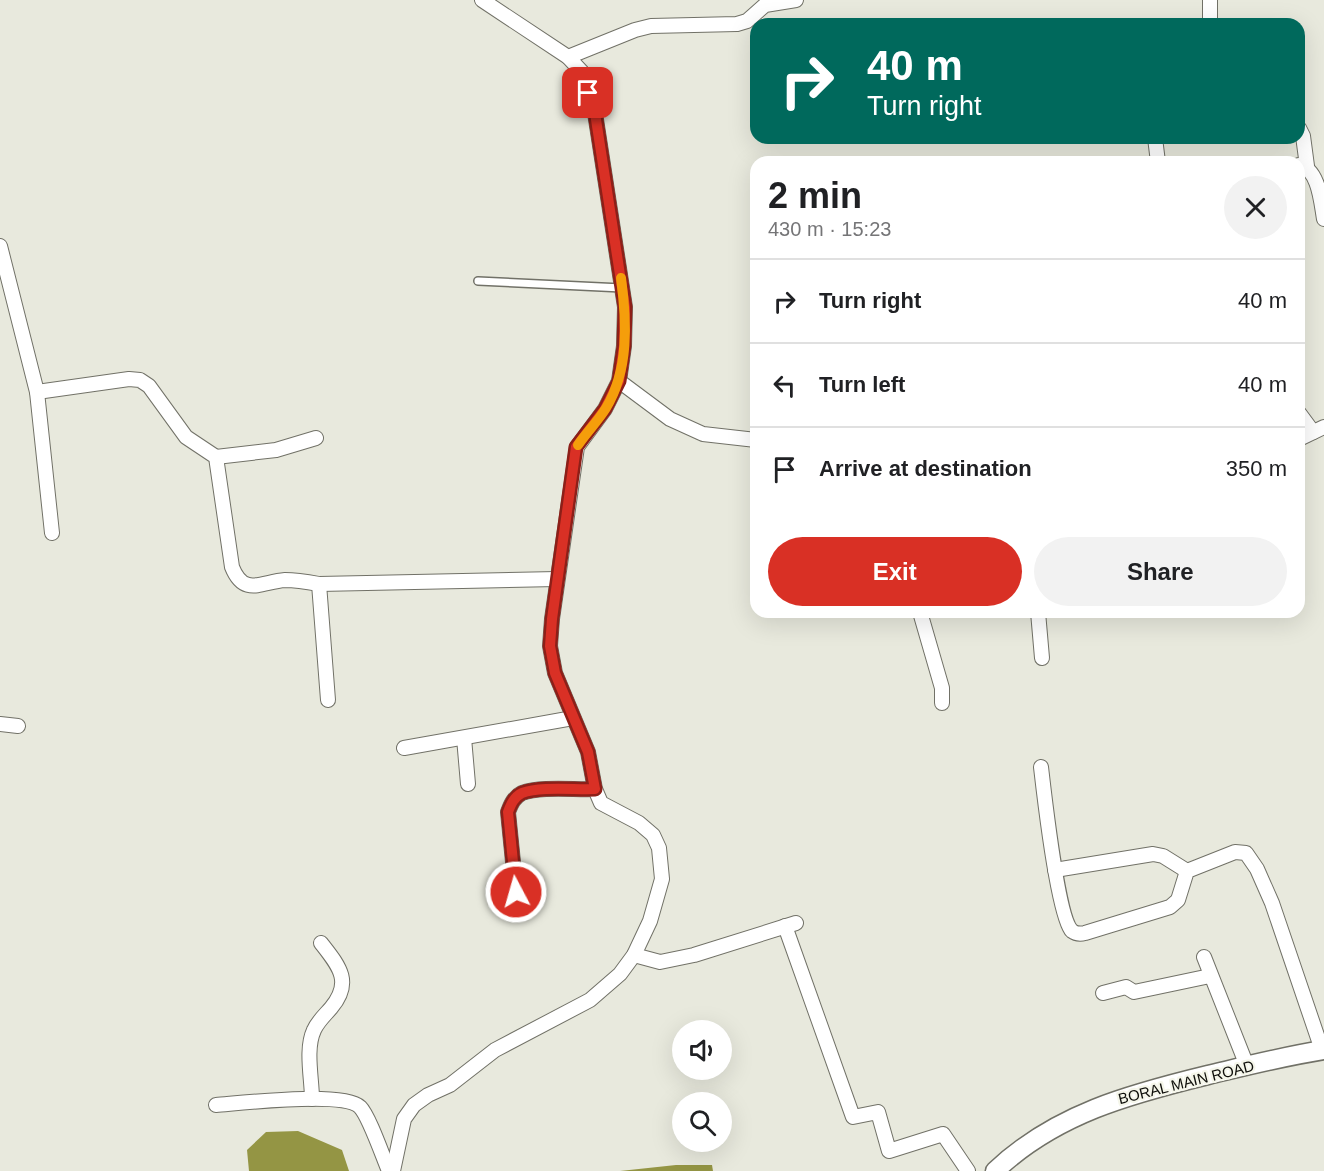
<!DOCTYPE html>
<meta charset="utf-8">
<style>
:root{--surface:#fff;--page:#f2f2f2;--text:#202124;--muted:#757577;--line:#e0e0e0;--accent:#d93025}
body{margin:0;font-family:Arial,sans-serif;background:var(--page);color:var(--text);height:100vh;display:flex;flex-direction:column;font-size:22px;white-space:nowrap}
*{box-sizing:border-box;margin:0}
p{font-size:20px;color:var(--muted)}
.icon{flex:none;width:33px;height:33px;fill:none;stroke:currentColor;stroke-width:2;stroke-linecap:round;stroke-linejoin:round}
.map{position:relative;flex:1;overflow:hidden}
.side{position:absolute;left:750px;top:156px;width:555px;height:462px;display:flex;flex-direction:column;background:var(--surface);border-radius:18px;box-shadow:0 6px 24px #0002}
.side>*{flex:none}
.hud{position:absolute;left:750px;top:18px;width:555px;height:126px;border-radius:18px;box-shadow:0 6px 24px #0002;background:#00695c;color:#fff;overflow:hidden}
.tools{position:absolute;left:672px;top:1020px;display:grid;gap:12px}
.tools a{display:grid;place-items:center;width:60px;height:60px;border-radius:50%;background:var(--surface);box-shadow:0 6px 24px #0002;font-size:30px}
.pin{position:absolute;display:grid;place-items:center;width:51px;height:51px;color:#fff;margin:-26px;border-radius:12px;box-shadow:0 3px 9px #0006}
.me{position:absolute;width:66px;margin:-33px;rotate:354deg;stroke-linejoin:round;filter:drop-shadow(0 0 4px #0008)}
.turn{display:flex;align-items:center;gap:21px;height:126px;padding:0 18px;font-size:27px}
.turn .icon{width:78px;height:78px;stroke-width:2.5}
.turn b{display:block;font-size:42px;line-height:51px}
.round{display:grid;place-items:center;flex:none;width:63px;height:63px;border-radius:32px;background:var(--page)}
.summary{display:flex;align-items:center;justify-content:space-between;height:102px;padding:0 18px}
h1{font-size:36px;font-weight:600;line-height:45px}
.cta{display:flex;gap:12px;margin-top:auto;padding:12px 18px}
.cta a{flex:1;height:69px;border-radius:36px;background:var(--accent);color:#fff;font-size:24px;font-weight:600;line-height:69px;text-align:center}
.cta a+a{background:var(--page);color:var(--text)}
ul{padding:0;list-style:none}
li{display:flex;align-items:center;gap:18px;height:84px;padding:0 18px;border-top:2px solid var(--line)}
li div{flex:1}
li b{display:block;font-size:22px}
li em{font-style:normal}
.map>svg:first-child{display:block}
.water{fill:#949544}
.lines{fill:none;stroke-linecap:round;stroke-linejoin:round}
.service-casing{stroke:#717167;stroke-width:10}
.minor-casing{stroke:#717167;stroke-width:16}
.secondary-casing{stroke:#717167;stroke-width:21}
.service{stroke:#fff;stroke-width:7}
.minor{stroke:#fff;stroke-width:14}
.secondary{stroke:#fff;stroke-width:18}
.route-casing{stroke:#8d1f18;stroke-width:15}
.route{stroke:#d93025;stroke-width:10}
.slow{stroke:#f59e0b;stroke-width:10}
.labels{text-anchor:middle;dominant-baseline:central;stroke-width:4.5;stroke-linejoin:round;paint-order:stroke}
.street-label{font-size:15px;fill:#0e0e0a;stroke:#f5f6ea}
</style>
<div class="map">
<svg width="1324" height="1171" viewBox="0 0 1324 1171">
<rect width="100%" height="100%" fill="#e8e9dd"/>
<g class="water">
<path d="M298 1131 342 1150 349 1171H249L247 1150 266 1132Z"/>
<path d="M676 1165H712L713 1171H620Z"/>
</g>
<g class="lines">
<g class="service-casing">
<path id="service" d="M478 281 622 288"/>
</g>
<g class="minor-casing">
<g id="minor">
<path d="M1210 0V24"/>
<path d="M568 57 635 30 651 26 737 24 747 21 765 5 796 0"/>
<path d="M1299 128 1303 136 1307 166"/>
<path d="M1155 138 1158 162"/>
<path d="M1299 165C1319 169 1321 202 1324 219"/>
<path d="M0 246 37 392 52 533"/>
<path d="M619 381 670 419 703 434 756 440"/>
<path d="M37 392 129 379 140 380 149 386 186 437 216 457 232 567C244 597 261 582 285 580 296 580 308 582 319 584L557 579"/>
<path d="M1299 413 1313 432"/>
<path d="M1299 439 1324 427"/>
<path d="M216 457 276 450 316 438"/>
<path d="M319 584 328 700"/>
<path d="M920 612 942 688V703"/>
<path d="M1038 612 1042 658"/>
<path d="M0 724 18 726"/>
<path d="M464 738 468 784"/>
<path d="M404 748 573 718"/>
<path d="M1041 767C1044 793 1058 918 1072 931 1076 934 1081 934 1085 933L1170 907 1178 900 1187 871 1235 852 1246 853 1257 869 1272 903 1322 1050"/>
<path d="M1055 870 1153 854 1163 856 1187 871"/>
<path d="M516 892 508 812C511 804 514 797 522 793 541 786 575 790 595 789"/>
<path d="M785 926 853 1117 878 1112 889 1151 943 1134 968 1171"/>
<path d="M634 955 660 962 694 955 796 923"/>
<path d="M1204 957 1247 1066"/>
<path d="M1103 993 1126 987 1134 992 1210 976"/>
<path d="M312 1099C312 1079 305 1049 314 1030 318 1021 325 1015 331 1008 353 982 339 966 321 943"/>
<path d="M216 1105C242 1103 343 1091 360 1107 369 1116 383 1157 389 1171"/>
<path d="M393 1171 404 1119 414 1105 428 1095 450 1085 495 1050 590 1000 620 974 634 955 650 921 662 879 659 848 653 835 639 823 601 803 595 789 588 752 555 673 550 646 552 619 577 447 605 409 619 381 624 346 625 307 595 113 582 72 568 57 482 0"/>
</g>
</g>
<g class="secondary-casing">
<path id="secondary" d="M995 1171C1055 1114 1130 1094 1208 1075 1246 1066 1285 1056 1324 1050"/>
</g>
<use href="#service" class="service"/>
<use href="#minor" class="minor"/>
<use href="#secondary" class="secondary"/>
</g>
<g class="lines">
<g class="route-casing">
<path id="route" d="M516 892 508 812C511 804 514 797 522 793 541 786 575 790 595 789L588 752 555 673 550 646 552 619 576 447 605 409 619 381 624 346 625 307 595 113 588 93"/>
</g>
<use href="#route" class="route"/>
<path class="slow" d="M578 445C586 433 598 421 606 408 629 370 627 322 621 278"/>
</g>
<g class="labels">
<g class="street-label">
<text transform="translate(1186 1082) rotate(-14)">BORAL MAIN ROAD</text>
</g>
</g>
</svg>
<div class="tools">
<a><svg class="icon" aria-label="sound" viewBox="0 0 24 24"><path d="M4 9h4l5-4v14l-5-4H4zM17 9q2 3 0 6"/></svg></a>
<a><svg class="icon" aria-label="search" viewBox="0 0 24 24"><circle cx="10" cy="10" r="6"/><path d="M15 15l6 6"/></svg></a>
</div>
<div class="pin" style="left:588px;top:93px;background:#d93025"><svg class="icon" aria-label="arrive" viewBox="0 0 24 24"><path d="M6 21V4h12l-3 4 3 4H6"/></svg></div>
<svg class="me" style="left:516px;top:892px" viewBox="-20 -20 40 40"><circle r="17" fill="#d93025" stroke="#fff" stroke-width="3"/><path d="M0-11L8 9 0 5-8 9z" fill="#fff"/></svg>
<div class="hud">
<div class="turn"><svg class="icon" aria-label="right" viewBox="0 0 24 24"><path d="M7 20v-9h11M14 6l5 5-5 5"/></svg><div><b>40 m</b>Turn right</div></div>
</div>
<section class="side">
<div class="summary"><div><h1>2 min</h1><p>430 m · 15:23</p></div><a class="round"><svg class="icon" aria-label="close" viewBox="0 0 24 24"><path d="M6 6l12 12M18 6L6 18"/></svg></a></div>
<ul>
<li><svg class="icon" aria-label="right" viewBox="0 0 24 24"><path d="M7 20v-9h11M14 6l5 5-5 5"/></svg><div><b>Turn right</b></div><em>40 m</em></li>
<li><svg class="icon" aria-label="left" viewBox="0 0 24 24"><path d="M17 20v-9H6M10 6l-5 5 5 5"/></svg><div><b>Turn left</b></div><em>40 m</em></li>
<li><svg class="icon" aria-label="arrive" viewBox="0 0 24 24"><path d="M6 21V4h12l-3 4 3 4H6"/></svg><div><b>Arrive at destination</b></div><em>350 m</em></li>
</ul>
<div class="cta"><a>Exit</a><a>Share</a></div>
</section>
</div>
